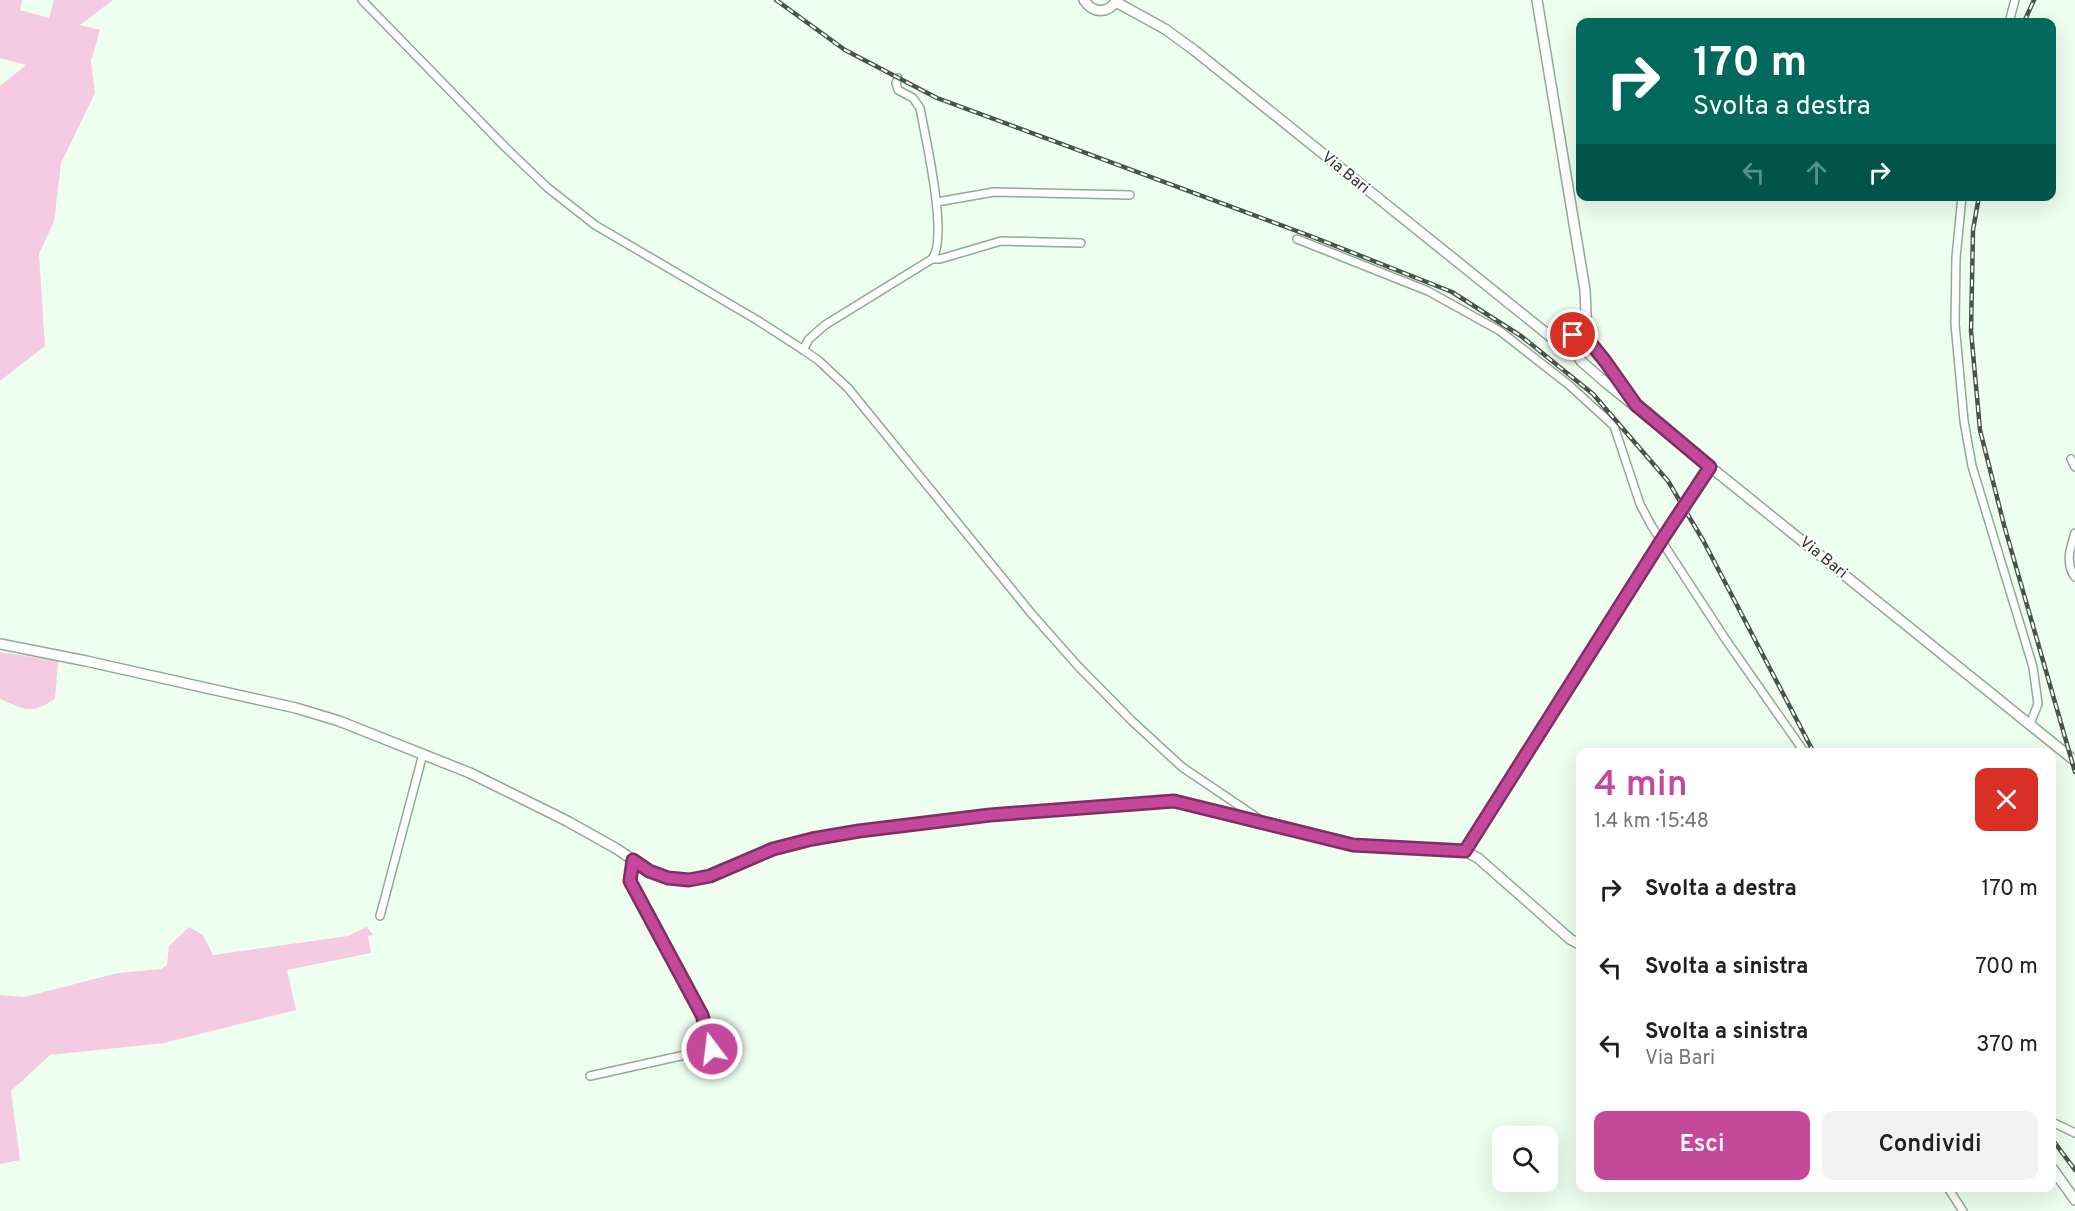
<!DOCTYPE html>
<html lang="it">
<meta charset="utf-8">
<style>
:root{--surface:#fff;--page:#f2f2f2;--text:#202124;--muted:#757577;--accent:#c5499a}
body{margin:0;font-family:Overpass,sans-serif;background:var(--page);color:var(--text);height:100vh;display:flex;flex-direction:column;font-size:22px;white-space:nowrap}
*{box-sizing:border-box;margin:0}
p{font-size:20px;color:var(--muted)}
.icon{flex:none;width:33px;height:33px;fill:none;stroke:currentColor;stroke-width:2;stroke-linecap:round;stroke-linejoin:round}
.map{position:relative;flex:1;overflow:hidden}
.panel{position:absolute;left:1576px;top:748px;width:480px;height:444px;display:flex;flex-direction:column;background:var(--surface);border-radius:12px;box-shadow:0 6px 24px #0002}
.panel>*{flex:none}
.top-card{position:absolute;left:1576px;top:18px;width:480px;height:183px;border-radius:12px;box-shadow:0 6px 24px #0002;background:#00695c;color:#fff;overflow:hidden}
.controls{position:absolute;left:1492px;top:1126px;display:grid;gap:12px}
.controls a{display:grid;place-items:center;width:66px;height:66px;border-radius:12px;background:var(--surface);box-shadow:0 6px 24px #0002;font-size:30px}
.pin{position:absolute;display:grid;place-items:center;width:51px;height:51px;color:#fff;margin:-26px;border:3px solid #fff;border-radius:50%;box-shadow:0 2px 6px #0007}
.me{position:absolute;width:66px;margin:-33px;rotate:345deg;stroke-linejoin:round;filter:drop-shadow(0 0 4px #0008)}
.turn{display:flex;align-items:center;gap:21px;height:126px;padding:0 18px;font-size:27px}
.turn .icon{width:78px;height:78px;stroke-width:2.5}
.turn b{display:block;font-size:42px;line-height:51px}
.lanes{display:flex;align-items:center;height:57px;padding:0 18px;background:#0003;justify-content:center;gap:30px;direction:ltr}
.lanes .off{opacity:.35}
.round{display:grid;place-items:center;flex:none;width:63px;height:63px;border-radius:12px;background:var(--page)}
.head{display:flex;align-items:center;justify-content:space-between;height:102px;padding:0 18px}
h1{font-size:36px;font-weight:600;line-height:45px;color:var(--accent)}
.cta{display:flex;gap:12px;margin-top:auto;padding:12px 18px}
.cta a{flex:1;height:69px;border-radius:12px;background:var(--accent);color:#fff;font-size:24px;font-weight:600;line-height:69px;text-align:center}
.cta a+a{background:var(--page);color:var(--text)}
ul{padding:0;list-style:none}
li{display:flex;align-items:center;gap:18px;height:78px;padding:0 18px}
li div{flex:1}
li b{display:block;font-size:22px}
li em{font-style:normal}
.map>svg:first-child{display:block}
.green{fill:#f4cbe2}
.lines{fill:none;stroke-linecap:round;stroke-linejoin:round}
.street-casing{stroke:#91aa93;stroke-width:10}
.secondary-casing{stroke:#91aa93;stroke-width:12}
.street{stroke:#fff;stroke-width:7}
.secondary{stroke:#fff;stroke-width:9}
.rail-casing{stroke:#485349;stroke-width:4.5}
.rail{stroke:#fff;stroke-width:2;stroke-dasharray:7;stroke-linecap:butt}
.route-casing{stroke:#802f64;stroke-width:15}
.route{stroke:#c5499a;stroke-width:10}
.labels{text-anchor:middle;dominant-baseline:central;stroke-width:4.5;stroke-linejoin:round;paint-order:stroke}
.street-label{font-size:16px;fill:#2c362d;stroke:#fff}
</style>
<div class="map">
<svg width="2075" height="1211" viewBox="0 0 2075 1211">
<rect width="100%" height="100%" fill="#eefff0"/>
<g class="green">
<path d="M0 0H22L20 10 49 18 54 0H113L80 25 100 30 91 61 95 93 61 163 54 221 39 254 45 346 0 381V86L26 65 0 58Z"/>
<path d="M0 652 58 661 55 699C29 715 26 710 0 699Z"/>
<path d="M189 927 203 935 213 955 348 936 367 927 373 935 368 936 371 953 287 970 296 1010 164 1043 50 1055 11 1091 20 1160 0 1164V995L24 997 118 973 161 969 167 965 169 946Z"/>
</g>
<g class="lines">
<g class="street-casing">
<g id="street">
<path d="M362 0 505 147 548 188 595 225 757 320 802 349 818 360 848 388 1031 613 1077 665 1132 721 1182 767 1262 821"/>
<path d="M2009 22 2015 0"/>
<path d="M1962 196 1956 258 1955 324 1964 421 1972 466 2033 667 2038 704 2030 724"/>
<path d="M937 202 994 192 1130 195"/>
<path d="M1297 239 1428 291 1500 331 1569 385 1614 426 1640 504 1651 525 1726 640 1805 753"/>
<path d="M932 259H940L1001 241 1081 243"/>
<path d="M803 350 809 339 825 325 932 259C949 238 925 136 920 108L913 98 898 90 896 83 898 78"/>
<path d="M2071 459 2075 467"/>
<path d="M2075 533C2070 548 2065 564 2075 577"/>
<path d="M1465 851 1661 541 1710 467"/>
<path d="M380 916 423 754"/>
<path d="M590 1076 712 1049 703 1015 630 881 633 860"/>
<path d="M2052 1122 2075 1133"/>
<path d="M1948 1188 1963 1211"/>
</g>
</g>
<g class="secondary-casing">
<g id="secondary">
<path d="M1084 0C1093 14 1108 14 1117 0"/>
<path d="M1537 0 1585 290 1587 337"/>
<path d="M1116 2 1165 29 1194 50 1551 337 1571 348"/>
<path d="M1545 332 1573 335"/>
<circle cx="1579" cy="342" r="9"/>
<path d="M1588 340 1605 361 1631 398"/>
<path d="M1575 351 1581 361 1605 382 2075 761"/>
<path d="M0 644 86 661 296 708 339 721 470 773 567 821 617 849 649 871 668 878 689 880 710 876 773 849 812 839 859 831 990 815 1174 801 1353 845 1463 850 1478 858 1570 939 1581 945"/>
<path d="M2052 1168 2075 1200"/>
</g>
</g>
<use href="#street" class="street"/>
<use href="#secondary" class="secondary"/>
<g class="rail-casing">
<g id="rail">
<path d="M776 0 845 50 937 98 1313 237 1452 292 1521 336 1593 394 1668 481 1704 542 1814 753"/>
<path d="M2024 22 2034 0"/>
<path d="M1979 196 1973 230 1971 331 1980 430 2004 525 2075 772"/>
<path d="M2052 1139 2075 1170"/>
</g>
</g>
<use href="#rail" class="rail"/>
</g>
<g class="lines">
<g class="route-casing">
<path id="route" d="M712 1049 702 1015 630 881 633 860 649 871 668 878 689 880 710 876 773 849 812 839 859 831 990 815 1174 801 1353 845 1465 851 1661 541 1710 467 1636 405 1605 361 1584 335 1579 333 1573 335"/>
</g>
<use href="#route" class="route"/>
</g>
<g class="labels">
<g class="street-label">
<text transform="translate(1345 173) rotate(39)">Via Bari</text>
<text transform="translate(1823 558) rotate(39)">Via Bari</text>
</g>
</g>
</svg>
<div class="controls">
<a><svg class="icon" aria-label="search" viewBox="0 0 24 24"><circle cx="10" cy="10" r="6"/><path d="M15 15l6 6"/></svg></a>
</div>
<div class="pin" style="left:1573px;top:335px;background:#d93025"><svg class="icon" aria-label="arrive" viewBox="0 0 24 24"><path d="M6 21V4h12l-3 4 3 4H6"/></svg></div>
<svg class="me" style="left:712px;top:1049px" viewBox="-20 -20 40 40"><circle r="17" fill="#c5499a" stroke="#fff" stroke-width="3"/><path d="M0-11L8 9 0 5-8 9z" fill="#fff"/></svg>
<div class="top-card">
<div class="turn"><svg class="icon" aria-label="right" viewBox="0 0 24 24"><path d="M7 20v-9h11M14 6l5 5-5 5"/></svg><div><b>170 m</b>Svolta a destra</div></div>
<div class="lanes"><svg class="icon off" aria-label="left" viewBox="0 0 24 24"><path d="M17 20v-9H6M10 6l-5 5 5 5"/></svg><svg class="icon off" aria-label="ahead" viewBox="0 0 24 24"><path d="M12 20V5M6 11l6-6 6 6"/></svg><svg class="icon" aria-label="right" viewBox="0 0 24 24"><path d="M7 20v-9h11M14 6l5 5-5 5"/></svg></div>
</div>
<section class="panel">
<div class="head"><div><h1>4 min</h1><p>1.4 km · 15:48</p></div><a class="round" style="background:#d93025;color:#fff"><svg class="icon" aria-label="close" viewBox="0 0 24 24"><path d="M6 6l12 12M18 6L6 18"/></svg></a></div>
<ul>
<li><svg class="icon" aria-label="right" viewBox="0 0 24 24"><path d="M7 20v-9h11M14 6l5 5-5 5"/></svg><div><b>Svolta a destra</b></div><em>170 m</em></li>
<li><svg class="icon" aria-label="left" viewBox="0 0 24 24"><path d="M17 20v-9H6M10 6l-5 5 5 5"/></svg><div><b>Svolta a sinistra</b></div><em>700 m</em></li>
<li><svg class="icon" aria-label="left" viewBox="0 0 24 24"><path d="M17 20v-9H6M10 6l-5 5 5 5"/></svg><div><b>Svolta a sinistra</b><p>Via Bari</p></div><em>370 m</em></li>
</ul>
<div class="cta"><a>Esci</a><a>Condividi</a></div>
</section>
</div>
